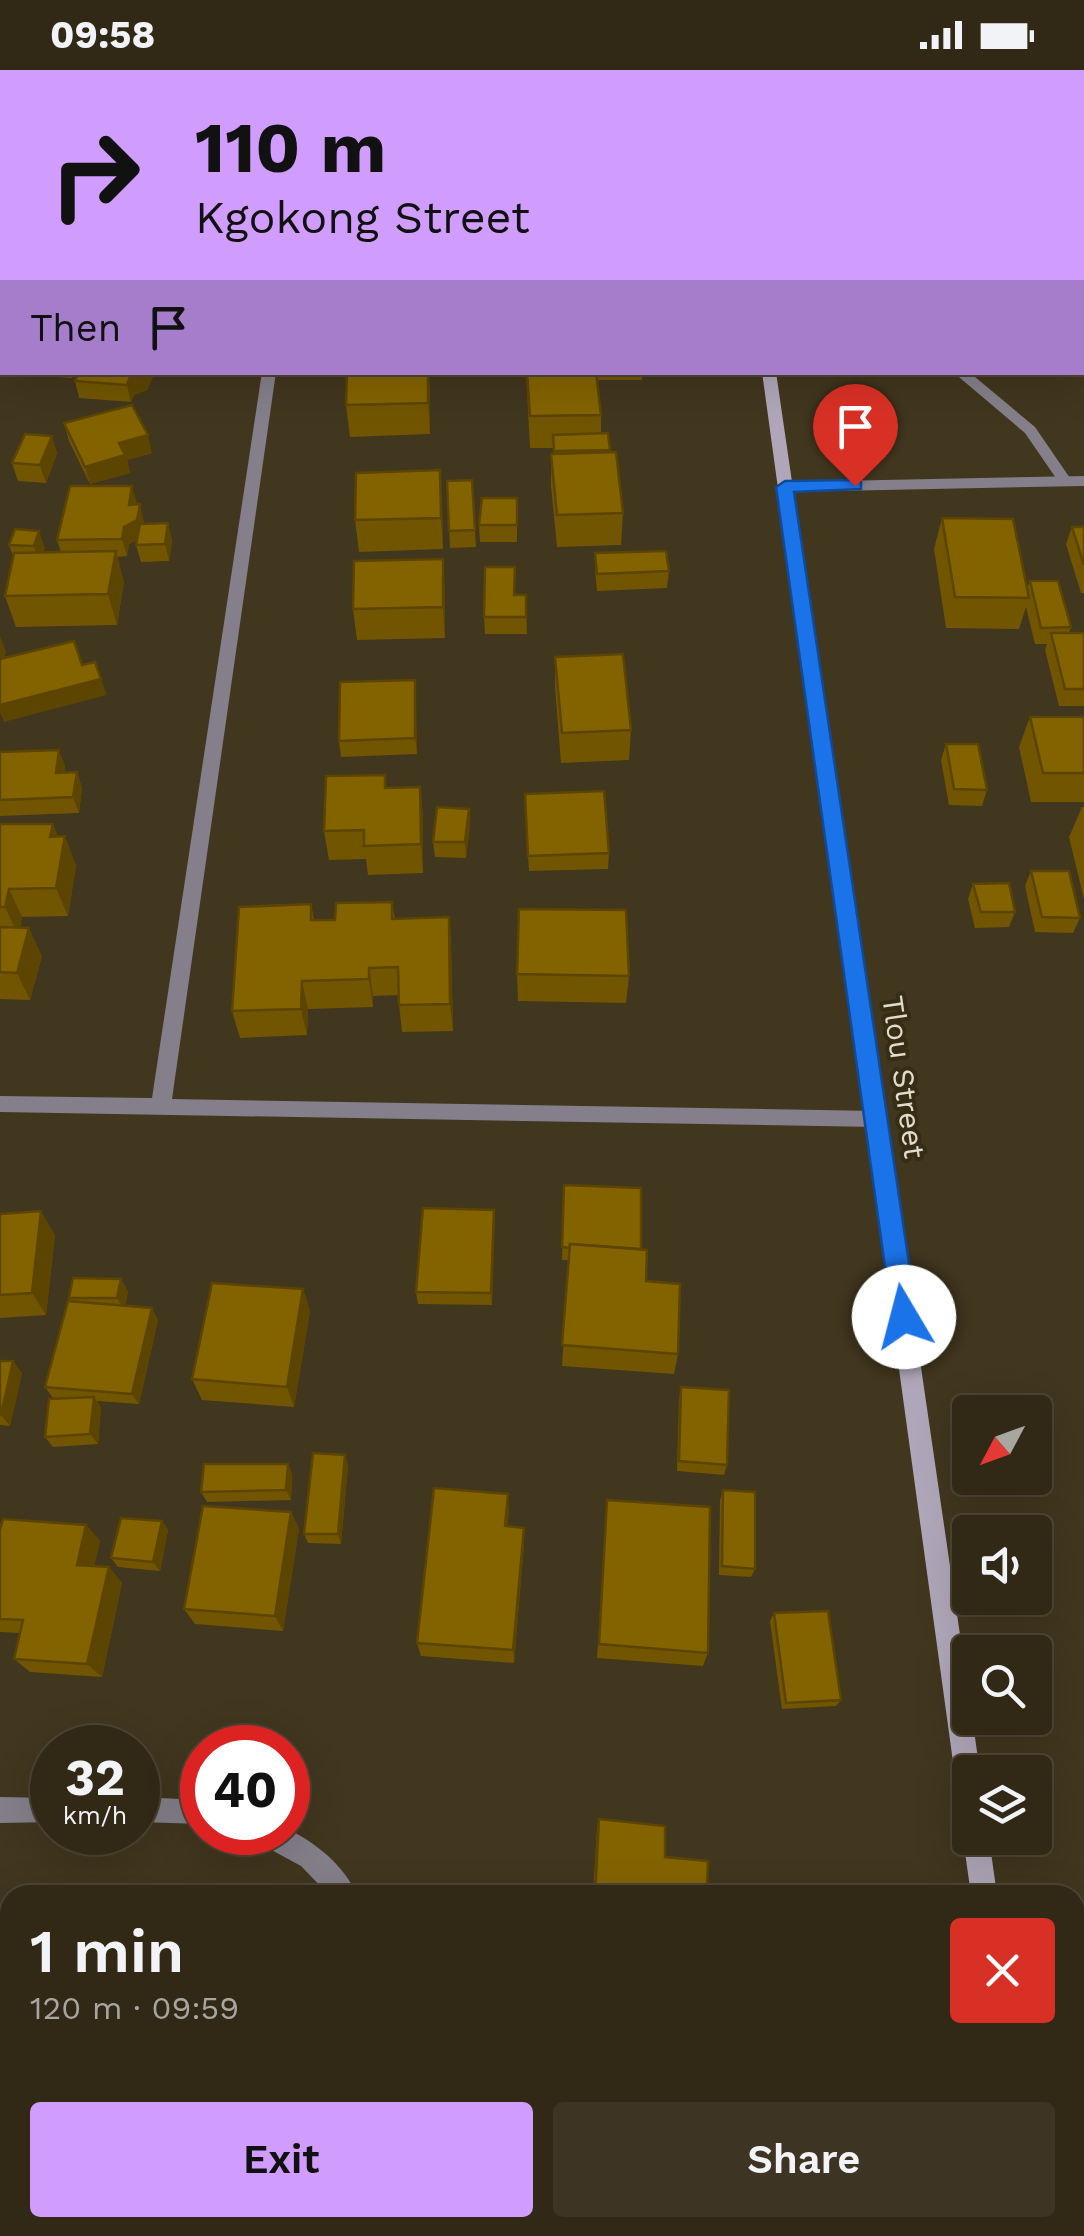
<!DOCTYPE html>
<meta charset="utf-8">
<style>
:root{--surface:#312816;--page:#3d3423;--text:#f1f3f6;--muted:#a8a6a1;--line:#4c4435;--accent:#d09dfe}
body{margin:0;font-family:"Work Sans",sans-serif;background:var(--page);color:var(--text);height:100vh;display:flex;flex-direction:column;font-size:38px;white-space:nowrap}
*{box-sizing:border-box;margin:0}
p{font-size:32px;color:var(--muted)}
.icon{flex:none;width:55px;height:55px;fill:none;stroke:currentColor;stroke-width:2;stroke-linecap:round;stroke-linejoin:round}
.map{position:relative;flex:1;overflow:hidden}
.panel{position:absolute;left:0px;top:1815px;width:1085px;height:352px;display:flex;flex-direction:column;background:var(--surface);border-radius:30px 30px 0 0;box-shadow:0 10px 40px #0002,0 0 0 2px var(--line)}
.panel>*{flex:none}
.hud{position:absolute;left:0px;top:0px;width:1085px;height:305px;box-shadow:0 10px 40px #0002,0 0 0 2px var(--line);background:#d09dfe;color:#111;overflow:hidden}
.needle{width:65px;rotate:229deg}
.fabs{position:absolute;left:952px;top:1325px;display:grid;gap:20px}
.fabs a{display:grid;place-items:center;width:100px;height:100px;border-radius:10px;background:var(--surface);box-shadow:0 10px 40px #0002,0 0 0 2px var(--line);font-size:50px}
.speed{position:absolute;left:30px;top:1655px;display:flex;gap:20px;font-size:50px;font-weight:700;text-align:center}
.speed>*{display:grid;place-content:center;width:130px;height:130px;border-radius:50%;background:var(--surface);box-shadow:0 10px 40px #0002,0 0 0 2px var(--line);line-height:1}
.speed small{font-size:25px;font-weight:400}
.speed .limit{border:15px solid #d22;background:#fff;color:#111}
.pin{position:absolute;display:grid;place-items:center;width:85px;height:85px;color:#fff;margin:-102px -42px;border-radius:50% 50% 50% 0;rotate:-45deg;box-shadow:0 0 10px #0007}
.pin .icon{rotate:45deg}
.me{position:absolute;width:110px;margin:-55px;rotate:352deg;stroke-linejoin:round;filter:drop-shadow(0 0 8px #0008)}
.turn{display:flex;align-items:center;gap:35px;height:210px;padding:0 30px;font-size:45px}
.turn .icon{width:130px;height:130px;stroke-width:2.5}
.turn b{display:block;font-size:70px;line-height:85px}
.then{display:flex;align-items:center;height:95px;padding:0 30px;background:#0003;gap:20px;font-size:38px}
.round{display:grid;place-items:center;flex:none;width:105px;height:105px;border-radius:10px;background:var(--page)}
.headline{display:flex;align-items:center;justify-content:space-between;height:170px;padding:0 30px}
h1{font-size:60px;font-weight:600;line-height:75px}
.cta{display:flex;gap:20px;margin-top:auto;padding:20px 30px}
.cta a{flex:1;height:115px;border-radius:10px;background:var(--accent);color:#111;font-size:40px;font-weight:600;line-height:115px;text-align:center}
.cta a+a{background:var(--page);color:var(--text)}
.status{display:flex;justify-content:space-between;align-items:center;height:70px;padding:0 50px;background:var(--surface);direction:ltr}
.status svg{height:28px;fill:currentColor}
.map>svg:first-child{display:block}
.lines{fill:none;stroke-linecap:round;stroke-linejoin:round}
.lane{fill:#847f8a;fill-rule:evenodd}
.street{fill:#847f8a;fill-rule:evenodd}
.secondary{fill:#afa7b9;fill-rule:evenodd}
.wall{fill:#715500}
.shaded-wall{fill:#5c4500}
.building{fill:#836300;stroke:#5c4500;stroke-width:2.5}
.route{fill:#1a73e8;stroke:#114b97;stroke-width:2.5}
.labels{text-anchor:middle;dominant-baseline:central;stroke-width:8;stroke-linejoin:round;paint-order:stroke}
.street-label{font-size:30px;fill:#e2dcce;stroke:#372c14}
</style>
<div class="status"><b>09:58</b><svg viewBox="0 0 49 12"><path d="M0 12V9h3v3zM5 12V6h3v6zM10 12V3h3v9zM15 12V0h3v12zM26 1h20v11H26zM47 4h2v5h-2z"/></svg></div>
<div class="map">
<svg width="1084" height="2166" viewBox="0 0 1084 2166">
<rect width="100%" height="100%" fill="#41361e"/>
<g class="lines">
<g class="lane">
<rect x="1082" y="20" width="2" height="6"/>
<path d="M1084 102V110L1082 111V103Z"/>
<path d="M953 302H969L1035 357 1072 411 1070 414H1060L1025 363Z"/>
</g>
<g class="street">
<rect x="0" y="207" width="2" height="8"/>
<path d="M262 302H276L172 1029 877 1041 884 1043 887 1049 884 1055 877 1057 0 1042V1026L152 1028Z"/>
<path d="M1084 406V416L785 422 778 417 785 412Z"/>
<path d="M0 1727 52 1728V1752L0 1753Z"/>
<path d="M138 1727 202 1730V1754L138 1752Z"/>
<path d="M288 1759C316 1773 344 1795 357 1825H329L301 1796 255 1771 252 1762H288Z"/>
<path d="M352 2158H380L379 2166H351Z"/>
</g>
<g class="secondary">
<path d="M182 0H254L181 2Z"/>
<path d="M720 0H732L733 2H722Z"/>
<rect x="0" y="7" width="2" height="6"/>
<path d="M762 302H776L980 1702H970V1734L961 1730 957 1721Z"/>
<path d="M970 1758V1768H989L997 1825H971L963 1768Z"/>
<path d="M1016 2158H1044L1046 2166H1018Z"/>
</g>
</g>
<g class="wall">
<rect x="1082" y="150" width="2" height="108"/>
<rect x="0" y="236" width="2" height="42"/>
<path d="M9 302H34V305L10 306Z"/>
<path d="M44 302H74L72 308 46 306Z"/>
<path d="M79 302H155L147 320 134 325 131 332 79 328 75 311Z"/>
<path d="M429 302 430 364 350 367 346 335Z"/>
<path d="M526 302H643L642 310H597L601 345V363H608L610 382 623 443 621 475 557 477 551 416V384H553V378H530Z"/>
<path d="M64 353 152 383 127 390 130 403 90 414 69 371Z"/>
<path d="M57 383 46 413 18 411 12 393Z"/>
<path d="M472 410 476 477 450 478 447 411Z"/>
<path d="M517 428V472H480L479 455Z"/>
<path d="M442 432 443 479 359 482 355 450Z"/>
<path d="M137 434 144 452V454L168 453 172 471 169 491 141 492 136 475 137 470 129 474 127 486 117 487 124 512 117 555 16 557 5 526 13 486 9 475 15 459 45 478 43 482H61L57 470Z"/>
<path d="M942 448 1027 518 1030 511 1071 557 1069 563H1084V636H1059L1045 580 1047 574H1035L1026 537 1019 559 946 558 934 479Z"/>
<path d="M1072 457H1084V523H1081L1066 474Z"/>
<path d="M595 483 669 501 667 518 597 521 595 500Z"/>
<path d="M443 489 445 568 357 570 353 539Z"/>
<path d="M515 525H526L527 564H485L484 547Z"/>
<path d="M555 587 631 660 629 690 561 693 555 617Z"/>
<path d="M415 610 417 684 341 687 339 671Z"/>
<path d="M1030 647H1084V732H1031L1019 677Z"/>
<path d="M946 674 987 720 982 736 949 735 941 690Z"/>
<path d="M0 682 65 696 64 703 77 702 82 718 79 743 0 746Z"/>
<path d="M385 705 386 718 420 717 423 747V803L368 805 366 789 329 790 324 761Z"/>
<path d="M1082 737H1084V829L1069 767Z"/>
<path d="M469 739 470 755 466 788 435 787 433 772Z"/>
<path d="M525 740 609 783 608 799 529 801Z"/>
<path d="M0 754 58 767 76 795 68 846 22 847 20 858 42 886 30 930 0 929Z"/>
<path d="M1031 801 1080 848 1073 863 1035 862 1025 816Z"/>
<path d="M973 814 1015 842 1009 857 975 858 968 829Z"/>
<path d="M392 832 395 849 449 847 451 875 453 961 402 962 398 925 373 926V937L308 939 307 965 240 968 232 941 311 834 314 850H335Z"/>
<path d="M517 904 629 906 626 933 518 931Z"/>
<path d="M564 1115 641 1179 646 1211 678 1284 674 1304 562 1296 569 1190H562Z"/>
<path d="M494 1140 492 1235 418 1234 416 1222Z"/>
<path d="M0 1144 55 1165 46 1245 0 1248Z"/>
<path d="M303 1219 310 1241 294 1337 202 1330 192 1309Z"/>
<path d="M128 1221 125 1236 158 1250 139 1334 97 1331 101 1338 98 1374 53 1377 45 1367 64 1328H53L45 1317 71 1232 69 1228Z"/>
<path d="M0 1291 22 1303 10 1356 0 1355Z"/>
<path d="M681 1317 727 1395 724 1405 677 1401 679 1328Z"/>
<path d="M348 1395 341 1474 308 1473 304 1464Z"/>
<path d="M292 1404 291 1430 207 1432 201 1422Z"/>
<path d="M723 1420 755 1499 751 1507 719 1505 720 1430Z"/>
<path d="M607 1430 708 1583 703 1596 597 1588Z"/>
<path d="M291 1442 299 1459 283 1561 195 1554 184 1539Z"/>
<path d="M509 1442 507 1457 524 1474 514 1593 421 1586 417 1573Z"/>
<path d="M162 1451 168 1460 160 1501 118 1497 111 1488Z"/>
<path d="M86 1455 100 1471 94 1496 109 1497 122 1513 102 1607 30 1602 14 1589 20 1563 0 1562V1460Z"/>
<path d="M774 1543 841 1630 836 1636 782 1639 770 1551Z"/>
<path d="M599 1749 665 1787 707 1825H593L597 1758Z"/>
</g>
<g class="shaded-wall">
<path d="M143 302H155L147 320 134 325 131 332 127 315 130 307Z"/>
<path d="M429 302 430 324V364L428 333Z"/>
<path d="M148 365 152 383 127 390 130 403 90 414 85 397 119 373Z"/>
<path d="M52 366 57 383 46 413 40 395Z"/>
<path d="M440 400 442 432 443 479 441 448Z"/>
<path d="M132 416 137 433 133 452 129 435Z"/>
<path d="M140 434 144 452 141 468 129 474 127 486 122 469 124 457Z"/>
<path d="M168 453 172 471 169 491 165 474Z"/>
<path d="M39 461 45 478 39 493 34 476Z"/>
<path d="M116 481 124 512 117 555 108 524Z"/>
<path d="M443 489 445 520V568L443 537Z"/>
<path d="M0 566 6 582 1 602 0 598Z"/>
<path d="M101 609 107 625 4 652 0 642V635Z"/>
<path d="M415 610 416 627 417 684 415 668Z"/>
<path d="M59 680 65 696 62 719 56 703Z"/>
<path d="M77 702 82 718 79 743 73 727Z"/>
<path d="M420 717 423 747V803L421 774Z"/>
<path d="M469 739 470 755 466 788 465 772Z"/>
<path d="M53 754 63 779 65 766 76 795 68 846 56 818 50 767Z"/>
<path d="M9 819 22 847 18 865 5 837Z"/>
<path d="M449 847 451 875 453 961 450 934Z"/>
<path d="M29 858 42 886 30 930 17 903Z"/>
<path d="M369 898 373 926V937L369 909Z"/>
<path d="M302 911 308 939 307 965 301 939Z"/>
<path d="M494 1140 495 1153 492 1235 491 1223Z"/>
<path d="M41 1141 55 1165 46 1245 32 1223Z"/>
<path d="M121 1209 128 1221 124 1240 117 1228Z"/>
<path d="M303 1219 310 1241 294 1337 287 1317Z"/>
<path d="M152 1238 158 1250 139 1334 132 1324Z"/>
<path d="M13 1291 22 1303 10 1356 1 1345Z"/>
<path d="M94 1327 101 1338 98 1374 90 1364Z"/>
<path d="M345 1385 348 1395 341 1474 338 1464Z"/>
<path d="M288 1394 292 1404 291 1430 286 1420Z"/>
<path d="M508 1424 509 1442 506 1473 505 1456Z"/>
<path d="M291 1442 299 1459 283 1561 275 1546Z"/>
<path d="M162 1451 168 1460 160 1501 153 1492Z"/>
<path d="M86 1455 100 1471 91 1510 77 1495Z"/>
<path d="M524 1458V1474L514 1593 513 1580Z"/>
<path d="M109 1497 122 1513 102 1607 87 1594Z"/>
<path d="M0 2004 10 2008V2017L0 2013Z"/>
<path d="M10 2110V2155L5 2166H0V2135Z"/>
<path d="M236 2158H247L246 2166H235Z"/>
</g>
<g class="building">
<rect x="1082" y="150" width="2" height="60"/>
<rect x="0" y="236" width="2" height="25"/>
<path d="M79 302H143L130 307 127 315 75 311Z"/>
<path d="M347 302H428V333L346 335Z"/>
<path d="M527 302H596L601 345 530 346Z"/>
<path d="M132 335 148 365 119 373 125 385 85 397 64 353Z"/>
<path d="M608 363 610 380 554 381 553 365Z"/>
<path d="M25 364 52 366 40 395 12 393Z"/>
<path d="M616 382 623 443 557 445 551 384Z"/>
<path d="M440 400 441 448 355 450 356 403Z"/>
<path d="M472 410 475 460 449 461 447 411Z"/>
<path d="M70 416H132L129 435 140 434 137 450 124 457 122 469 57 470Z"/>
<path d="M482 428H517V455H479Z"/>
<path d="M942 448 1013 449 1029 528 955 527Z"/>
<path d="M168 453 165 474 136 475 140 454Z"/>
<path d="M1072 457H1084V495Z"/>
<path d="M15 459 39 461 34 476 9 475Z"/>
<path d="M116 481 108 524 5 526 14 483Z"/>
<path d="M666 481 669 501 597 504 595 483Z"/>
<path d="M443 489V537L353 539 354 491Z"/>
<path d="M485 497H515L514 525H526V547H484Z"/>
<path d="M1030 511H1058L1071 557 1041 558Z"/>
<path d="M1051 563H1084V619H1065Z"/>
<path d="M74 571 82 595 95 592 101 609 0 635V589Z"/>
<path d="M623 584 631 660 562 663 555 587Z"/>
<path d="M415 610V668L339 671 340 612Z"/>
<path d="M1030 647H1084V703H1043Z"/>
<path d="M946 674H978L987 720 954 719Z"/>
<path d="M59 680 56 703 77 702 73 727 0 730V682Z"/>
<path d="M385 705V718L420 717 421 774 364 776V760L324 761 326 706Z"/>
<path d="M604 721 609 783 528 786 525 724Z"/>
<path d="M437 737 469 739 465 772H433Z"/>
<path d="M0 754H53L50 767 65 766 56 818 9 819 5 837H0Z"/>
<path d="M1031 801H1069L1080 848 1042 847Z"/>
<path d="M1009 813 1015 842H981L973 814Z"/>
<path d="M392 832V849L449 847 450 934 399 935 398 897 369 898V909L302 911 301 939 232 941 239 837 311 834V850H335L336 833Z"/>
<path d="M519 839 626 840 629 906 517 904Z"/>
<path d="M0 857 29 858 17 903 0 902Z"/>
<path d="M564 1115 641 1118V1179L570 1174V1178L562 1177Z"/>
<path d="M423 1138 494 1140 491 1223 416 1222Z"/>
<path d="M41 1141 32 1223 0 1225V1144Z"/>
<path d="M570 1174 647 1180 646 1211 680 1214 678 1284 562 1275Z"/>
<path d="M73 1208 121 1209 117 1228H69Z"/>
<path d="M212 1213 303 1219 287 1317 192 1309Z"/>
<path d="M68 1231 152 1238 132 1324 45 1317Z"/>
<path d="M0 1291H13L1 1345H0Z"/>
<path d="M681 1317 729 1320 727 1395 679 1391Z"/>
<path d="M94 1327 90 1364 45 1367 49 1329Z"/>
<path d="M313 1383 345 1385 338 1464H304Z"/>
<path d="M204 1394H288L286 1420 201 1422Z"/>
<path d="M434 1418 508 1424 505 1456 524 1458 513 1580 417 1573Z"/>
<path d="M723 1420 755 1422V1499L722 1496Z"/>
<path d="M607 1430 710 1437 708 1583 599 1574Z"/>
<path d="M203 1436 291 1442 275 1546 184 1539Z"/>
<path d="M121 1448 162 1451 153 1492 111 1488Z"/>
<path d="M3 1449 86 1455 77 1495 109 1497 87 1594 14 1589 23 1550 0 1549V1460Z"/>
<path d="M828 1541 841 1630 786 1633 774 1543Z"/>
<path d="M599 1749 665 1756V1787L708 1791 707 1825H595Z"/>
<path d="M0 2013 10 2017V2110L0 2135Z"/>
<path d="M104 2158H236L235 2166H102Z"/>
<path d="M534 2158H577L576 2166H533Z"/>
<rect x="590" y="2158" width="144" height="8"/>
</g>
<path class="route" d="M855 410 861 412V419L794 422 917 1247 913 1255 904 1258 896 1255 892 1247 776 417 785 411Z"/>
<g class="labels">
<g class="street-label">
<text transform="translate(904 1007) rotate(82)">Tlou Street</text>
</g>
</g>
</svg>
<div class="fabs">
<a><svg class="needle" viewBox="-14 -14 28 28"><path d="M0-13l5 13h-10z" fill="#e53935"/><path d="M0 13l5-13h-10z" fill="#a8a6a1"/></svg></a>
<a><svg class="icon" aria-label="sound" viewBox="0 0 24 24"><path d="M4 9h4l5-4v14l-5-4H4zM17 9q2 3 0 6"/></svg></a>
<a><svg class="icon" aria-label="search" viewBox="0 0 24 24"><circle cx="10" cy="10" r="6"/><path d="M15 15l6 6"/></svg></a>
<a><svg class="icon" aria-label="layers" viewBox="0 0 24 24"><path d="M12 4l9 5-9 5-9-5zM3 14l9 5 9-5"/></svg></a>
</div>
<div class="speed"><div>32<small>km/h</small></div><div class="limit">40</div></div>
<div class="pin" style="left:855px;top:416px;background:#d93025"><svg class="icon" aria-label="arrive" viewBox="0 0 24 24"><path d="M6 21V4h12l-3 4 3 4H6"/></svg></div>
<svg class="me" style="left:904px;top:1247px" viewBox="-20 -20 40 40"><circle r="19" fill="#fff"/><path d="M0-13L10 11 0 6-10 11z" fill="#1a73e8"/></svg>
<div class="hud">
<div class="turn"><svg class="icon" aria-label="right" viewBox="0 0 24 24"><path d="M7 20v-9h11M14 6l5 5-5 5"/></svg><div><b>110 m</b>Kgokong Street</div></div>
<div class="then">Then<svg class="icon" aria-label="arrive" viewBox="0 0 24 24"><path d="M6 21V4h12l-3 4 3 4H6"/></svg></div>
</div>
<section class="panel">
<div class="headline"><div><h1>1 min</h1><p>120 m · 09:59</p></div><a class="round" style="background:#d93025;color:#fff"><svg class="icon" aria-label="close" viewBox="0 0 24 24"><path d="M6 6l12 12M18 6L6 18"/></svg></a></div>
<div class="cta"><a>Exit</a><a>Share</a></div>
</section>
</div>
